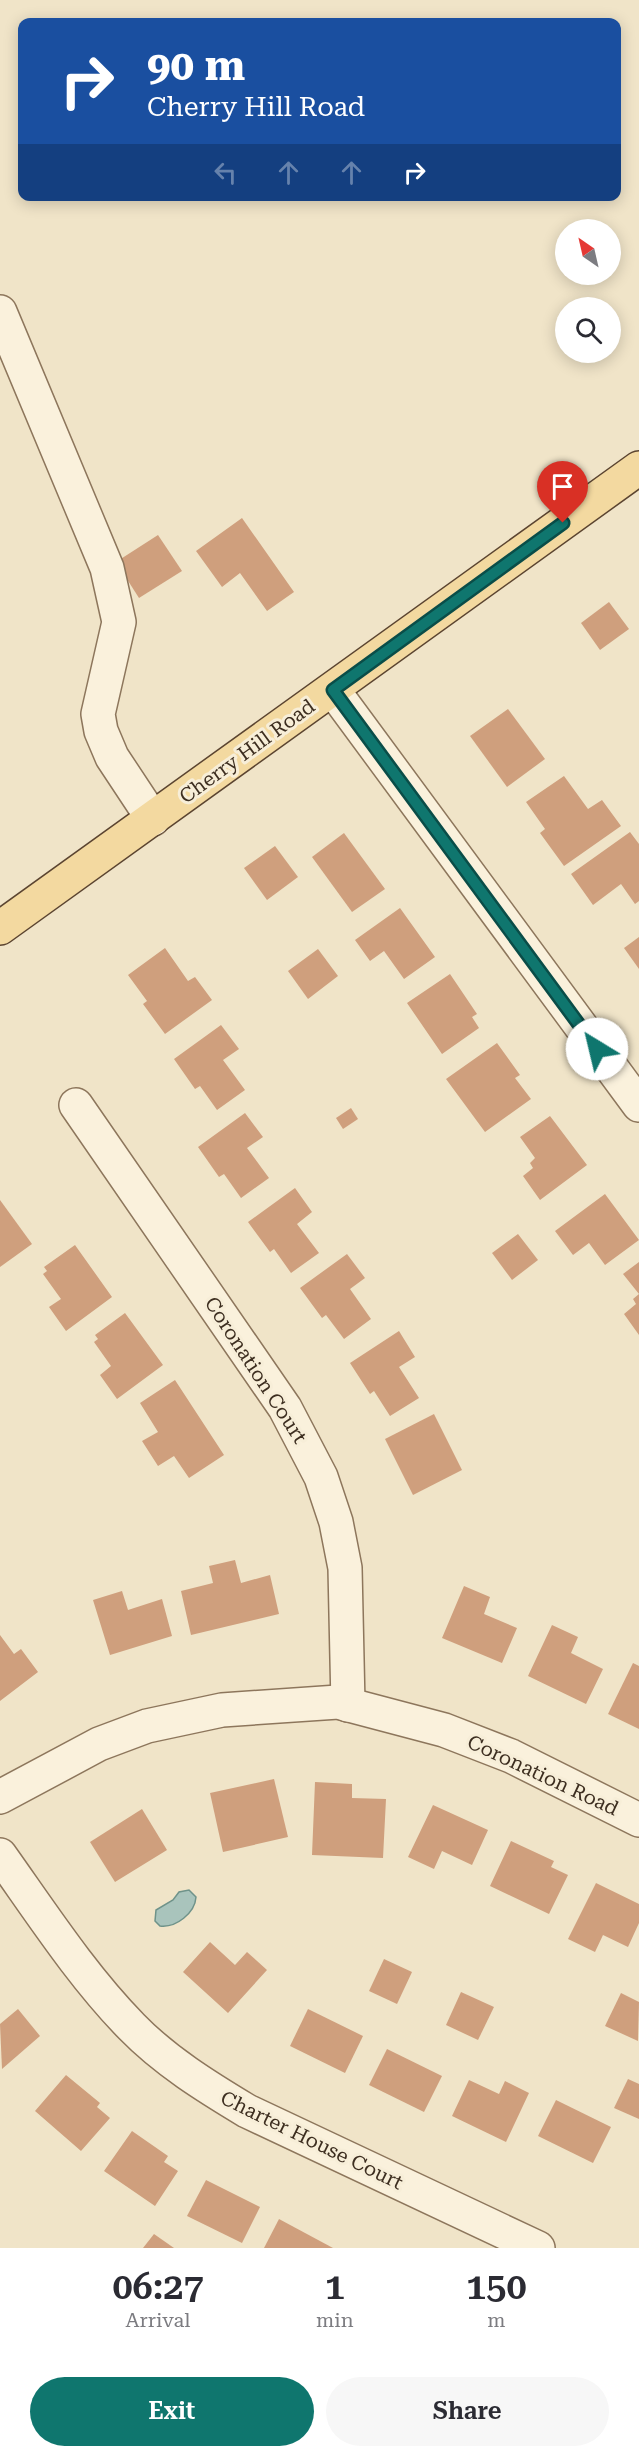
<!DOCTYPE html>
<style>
:root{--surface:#fff;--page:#f7f7f7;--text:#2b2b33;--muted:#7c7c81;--accent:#0f766e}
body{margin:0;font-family:"Roboto Serif",serif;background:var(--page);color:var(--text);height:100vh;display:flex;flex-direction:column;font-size:22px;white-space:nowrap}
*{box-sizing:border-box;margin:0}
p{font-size:20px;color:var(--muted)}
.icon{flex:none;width:33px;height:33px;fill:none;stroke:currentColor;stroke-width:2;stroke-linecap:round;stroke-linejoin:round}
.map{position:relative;height:2248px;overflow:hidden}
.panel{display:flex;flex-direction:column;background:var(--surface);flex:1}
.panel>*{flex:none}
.top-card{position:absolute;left:18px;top:18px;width:603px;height:183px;border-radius:12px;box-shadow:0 3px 15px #0003;background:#1a4fa0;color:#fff;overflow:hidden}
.needle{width:39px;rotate:326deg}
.controls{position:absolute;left:555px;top:219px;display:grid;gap:12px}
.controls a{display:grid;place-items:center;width:66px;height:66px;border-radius:50%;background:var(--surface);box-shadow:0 3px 15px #0003;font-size:30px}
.pin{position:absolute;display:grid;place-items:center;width:51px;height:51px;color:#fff;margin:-62px -26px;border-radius:50% 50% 50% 0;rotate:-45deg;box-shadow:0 0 6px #0007}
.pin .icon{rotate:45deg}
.me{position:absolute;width:66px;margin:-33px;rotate:324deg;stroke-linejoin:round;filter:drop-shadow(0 0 4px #0008)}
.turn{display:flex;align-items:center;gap:21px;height:126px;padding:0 30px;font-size:27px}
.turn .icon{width:78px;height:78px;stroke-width:2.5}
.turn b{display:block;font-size:42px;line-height:51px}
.lanes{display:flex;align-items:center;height:57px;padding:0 30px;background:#0003;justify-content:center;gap:30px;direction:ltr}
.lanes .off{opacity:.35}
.eta{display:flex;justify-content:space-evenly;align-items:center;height:102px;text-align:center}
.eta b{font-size:36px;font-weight:600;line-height:42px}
.action{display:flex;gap:12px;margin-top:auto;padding:12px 30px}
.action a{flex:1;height:69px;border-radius:36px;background:var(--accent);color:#fff;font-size:24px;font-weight:600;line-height:69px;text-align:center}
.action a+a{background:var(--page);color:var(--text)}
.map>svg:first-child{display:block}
.water{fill:#a9c4bc;stroke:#6f938a;stroke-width:1.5}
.building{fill:#cf9f7d}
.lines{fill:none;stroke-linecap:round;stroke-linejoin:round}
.minor-casing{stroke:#8d765c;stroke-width:36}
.major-casing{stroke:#5b4430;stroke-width:36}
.minor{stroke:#faf1dc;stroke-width:33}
.major{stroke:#f3d9a0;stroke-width:33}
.route-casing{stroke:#0a4d48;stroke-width:15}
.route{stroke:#0f766e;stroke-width:10}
.labels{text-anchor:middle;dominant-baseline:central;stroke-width:6;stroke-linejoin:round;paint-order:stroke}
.street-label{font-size:20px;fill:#3d2e20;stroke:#f7eed8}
</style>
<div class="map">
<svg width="639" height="2248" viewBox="0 0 639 2248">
<rect width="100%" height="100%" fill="#f0e4c8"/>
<path class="water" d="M189 1890 196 1897C195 1913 176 1928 160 1926L155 1921 156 1910 173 1900 179 1892Z"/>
<g class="building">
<path d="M242 518 294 592 267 611 240 573 222 587 196 551Z"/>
<path d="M158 535 182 571 139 598 116 562Z"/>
<path d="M609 602 629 629 600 650 581 623Z"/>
<path d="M508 709 545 759 507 787 470 736Z"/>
<path d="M564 776 588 809 602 800 621 826 564 866 540 833 545 829 526 802Z"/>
<path d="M630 832 639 844V901L635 904 621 884 593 905 571 874Z"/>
<path d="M344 833 385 889 352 912 312 857Z"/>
<path d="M275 846 298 877 267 900 244 868Z"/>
<path d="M400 908 435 957 404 979 384 951 370 961 355 940Z"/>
<path d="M639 937V969L624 948Z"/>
<path d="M165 948 188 981 195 977 212 1000 165 1034 143 1004 147 1001 128 975Z"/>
<path d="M318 949 338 976 308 999 288 971Z"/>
<path d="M450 974 477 1014 472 1017 479 1028 442 1054 407 1003Z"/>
<path d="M221 1025 239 1049 223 1060 245 1090 217 1110 200 1086 195 1089 174 1059Z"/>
<path d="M497 1043 520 1075 515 1078 531 1099 485 1132 446 1079Z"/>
<path d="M351 1108 358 1119 343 1129 336 1118Z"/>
<path d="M245 1113 263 1137 247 1148 269 1178 241 1198 224 1174 219 1177 198 1147Z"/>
<path d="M550 1116 587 1165 540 1200 523 1176 533 1168 530 1163 535 1158 520 1137Z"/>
<path d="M295 1188 312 1212 297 1224 319 1253 291 1273 274 1249 270 1252 248 1222Z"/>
<path d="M605 1194 639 1240 605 1265 589 1243 573 1255 555 1231Z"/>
<path d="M0 1200 32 1244 0 1267Z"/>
<path d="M518 1234 538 1260 512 1280 492 1253Z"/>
<path d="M75 1245 112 1297 66 1331 49 1307 61 1299 43 1274 47 1271 44 1267Z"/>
<path d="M347 1254 365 1278 350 1289 371 1319 344 1339 326 1315 322 1318 300 1288Z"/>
<path d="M639 1262V1335L624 1314 636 1304 633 1299 639 1294 623 1274Z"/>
<path d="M125 1313 163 1365 117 1399 100 1375 111 1366 94 1342 98 1339 95 1335Z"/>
<path d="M399 1331 415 1357 399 1367 419 1398 390 1416 374 1391 370 1394 350 1363Z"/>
<path d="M175 1380 224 1455 189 1478 174 1456 158 1466 142 1441 158 1432 140 1403Z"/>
<path d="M434 1414 462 1470 413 1495 385 1439Z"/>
<path d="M235 1560 241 1583 270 1575 279 1614 191 1635 181 1591 213 1583 209 1566Z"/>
<path d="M464 1586 490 1597 484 1614 517 1628 502 1663 442 1638Z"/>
<path d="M122 1591 128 1610 162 1599 172 1636 110 1655 93 1600Z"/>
<path d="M552 1625 578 1637 571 1653 603 1669 586 1704 528 1676Z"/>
<path d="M0 1635 14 1654 21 1649 38 1672 0 1701Z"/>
<path d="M633 1663 639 1666V1729L608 1714Z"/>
<path d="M274 1779 288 1837 223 1852 210 1793Z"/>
<path d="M315 1782 352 1784V1798L386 1799 383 1858 312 1855Z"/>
<path d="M433 1805 488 1830 472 1865 442 1851 434 1869 408 1857Z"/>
<path d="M142 1809 167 1850 115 1882 90 1842Z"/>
<path d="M511 1841 554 1861 551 1867 568 1875 549 1914 490 1886Z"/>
<path d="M596 1883 639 1904V1923L628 1947 603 1935 595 1952 568 1939Z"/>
<path d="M210 1942 235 1965 247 1952 267 1970 228 2013 183 1972Z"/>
<path d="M384 1959 412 1972 397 2004 369 1991Z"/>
<path d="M461 1992 494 2007 478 2040 446 2025Z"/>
<path d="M621 1993 639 2002 638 2041 605 2026Z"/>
<path d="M18 2009 40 2036 2 2069 0 2024Z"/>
<path d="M308 2009 363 2036 345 2073 290 2046Z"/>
<path d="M387 2049 442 2076 424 2112 369 2085Z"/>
<path d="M66 2075 100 2103 97 2107 110 2118 81 2151 35 2111Z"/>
<path d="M628 2079 639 2084V2119L614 2108Z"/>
<path d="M469 2080 499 2094 505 2081 529 2093 506 2142 452 2116Z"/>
<path d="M556 2100 611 2127 593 2163 538 2136Z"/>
<path d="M132 2131 168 2156 164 2162 178 2171 155 2206 104 2171Z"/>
<path d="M206 2180 260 2207 242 2243 187 2216Z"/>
<path d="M279 2219 333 2248H264Z"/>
<path d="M154 2234 174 2248H143Z"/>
</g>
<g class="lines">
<g class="minor-casing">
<g id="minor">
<path d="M0 312 107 568 119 622 98 714 101 731 112 757 153 819"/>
<path d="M333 690 639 1105"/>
<path d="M76 1105 285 1408 321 1477 336 1522 345 1568 348 1705"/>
<path d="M0 1797 99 1744 147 1726 222 1710 338 1702 444 1730 511 1756 639 1820"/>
<path d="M0 1855C42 1914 82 1976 132 2027 165 2061 207 2087 247 2111L538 2248"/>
</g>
</g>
<g class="major-casing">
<path id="major" d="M0 928 639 468"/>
</g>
<use href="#minor" class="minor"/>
<use href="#major" class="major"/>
</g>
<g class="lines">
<g class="route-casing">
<path id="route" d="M563 523 333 690 597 1049"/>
</g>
<use href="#route" class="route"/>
</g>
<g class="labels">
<g class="street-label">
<text transform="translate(247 751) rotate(-36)">Cherry Hill Road</text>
<text transform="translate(256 1370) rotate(57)">Coronation Court</text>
<text transform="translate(543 1775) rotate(25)">Coronation Road</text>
<text transform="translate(312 2140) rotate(26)">Charter House Court</text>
</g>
</g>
</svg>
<div class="controls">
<a><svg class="needle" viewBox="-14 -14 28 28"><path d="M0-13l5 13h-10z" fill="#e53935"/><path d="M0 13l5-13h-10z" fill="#7c7c81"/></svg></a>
<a><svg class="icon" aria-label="search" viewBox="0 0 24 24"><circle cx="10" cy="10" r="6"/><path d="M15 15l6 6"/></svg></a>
</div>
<div class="pin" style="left:563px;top:523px;background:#d93025"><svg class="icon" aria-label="arrive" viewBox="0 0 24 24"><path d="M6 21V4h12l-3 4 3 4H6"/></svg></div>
<svg class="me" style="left:597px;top:1049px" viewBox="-20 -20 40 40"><circle r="19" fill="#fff"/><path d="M0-13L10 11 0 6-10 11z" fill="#0f766e"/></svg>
<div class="top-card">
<div class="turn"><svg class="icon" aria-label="right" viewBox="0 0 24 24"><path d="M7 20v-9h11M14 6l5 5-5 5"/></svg><div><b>90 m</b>Cherry Hill Road</div></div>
<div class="lanes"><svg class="icon off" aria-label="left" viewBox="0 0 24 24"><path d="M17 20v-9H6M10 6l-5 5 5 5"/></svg><svg class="icon off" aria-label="ahead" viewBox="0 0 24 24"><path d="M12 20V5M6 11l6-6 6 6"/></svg><svg class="icon off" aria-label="ahead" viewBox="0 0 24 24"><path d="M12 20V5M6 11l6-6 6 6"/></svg><svg class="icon" aria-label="right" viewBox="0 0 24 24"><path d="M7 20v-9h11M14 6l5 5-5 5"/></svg></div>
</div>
</div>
<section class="panel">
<div class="eta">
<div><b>06:27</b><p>Arrival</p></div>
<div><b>1</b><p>min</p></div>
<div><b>150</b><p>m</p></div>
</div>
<div class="action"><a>Exit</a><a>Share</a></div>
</section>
